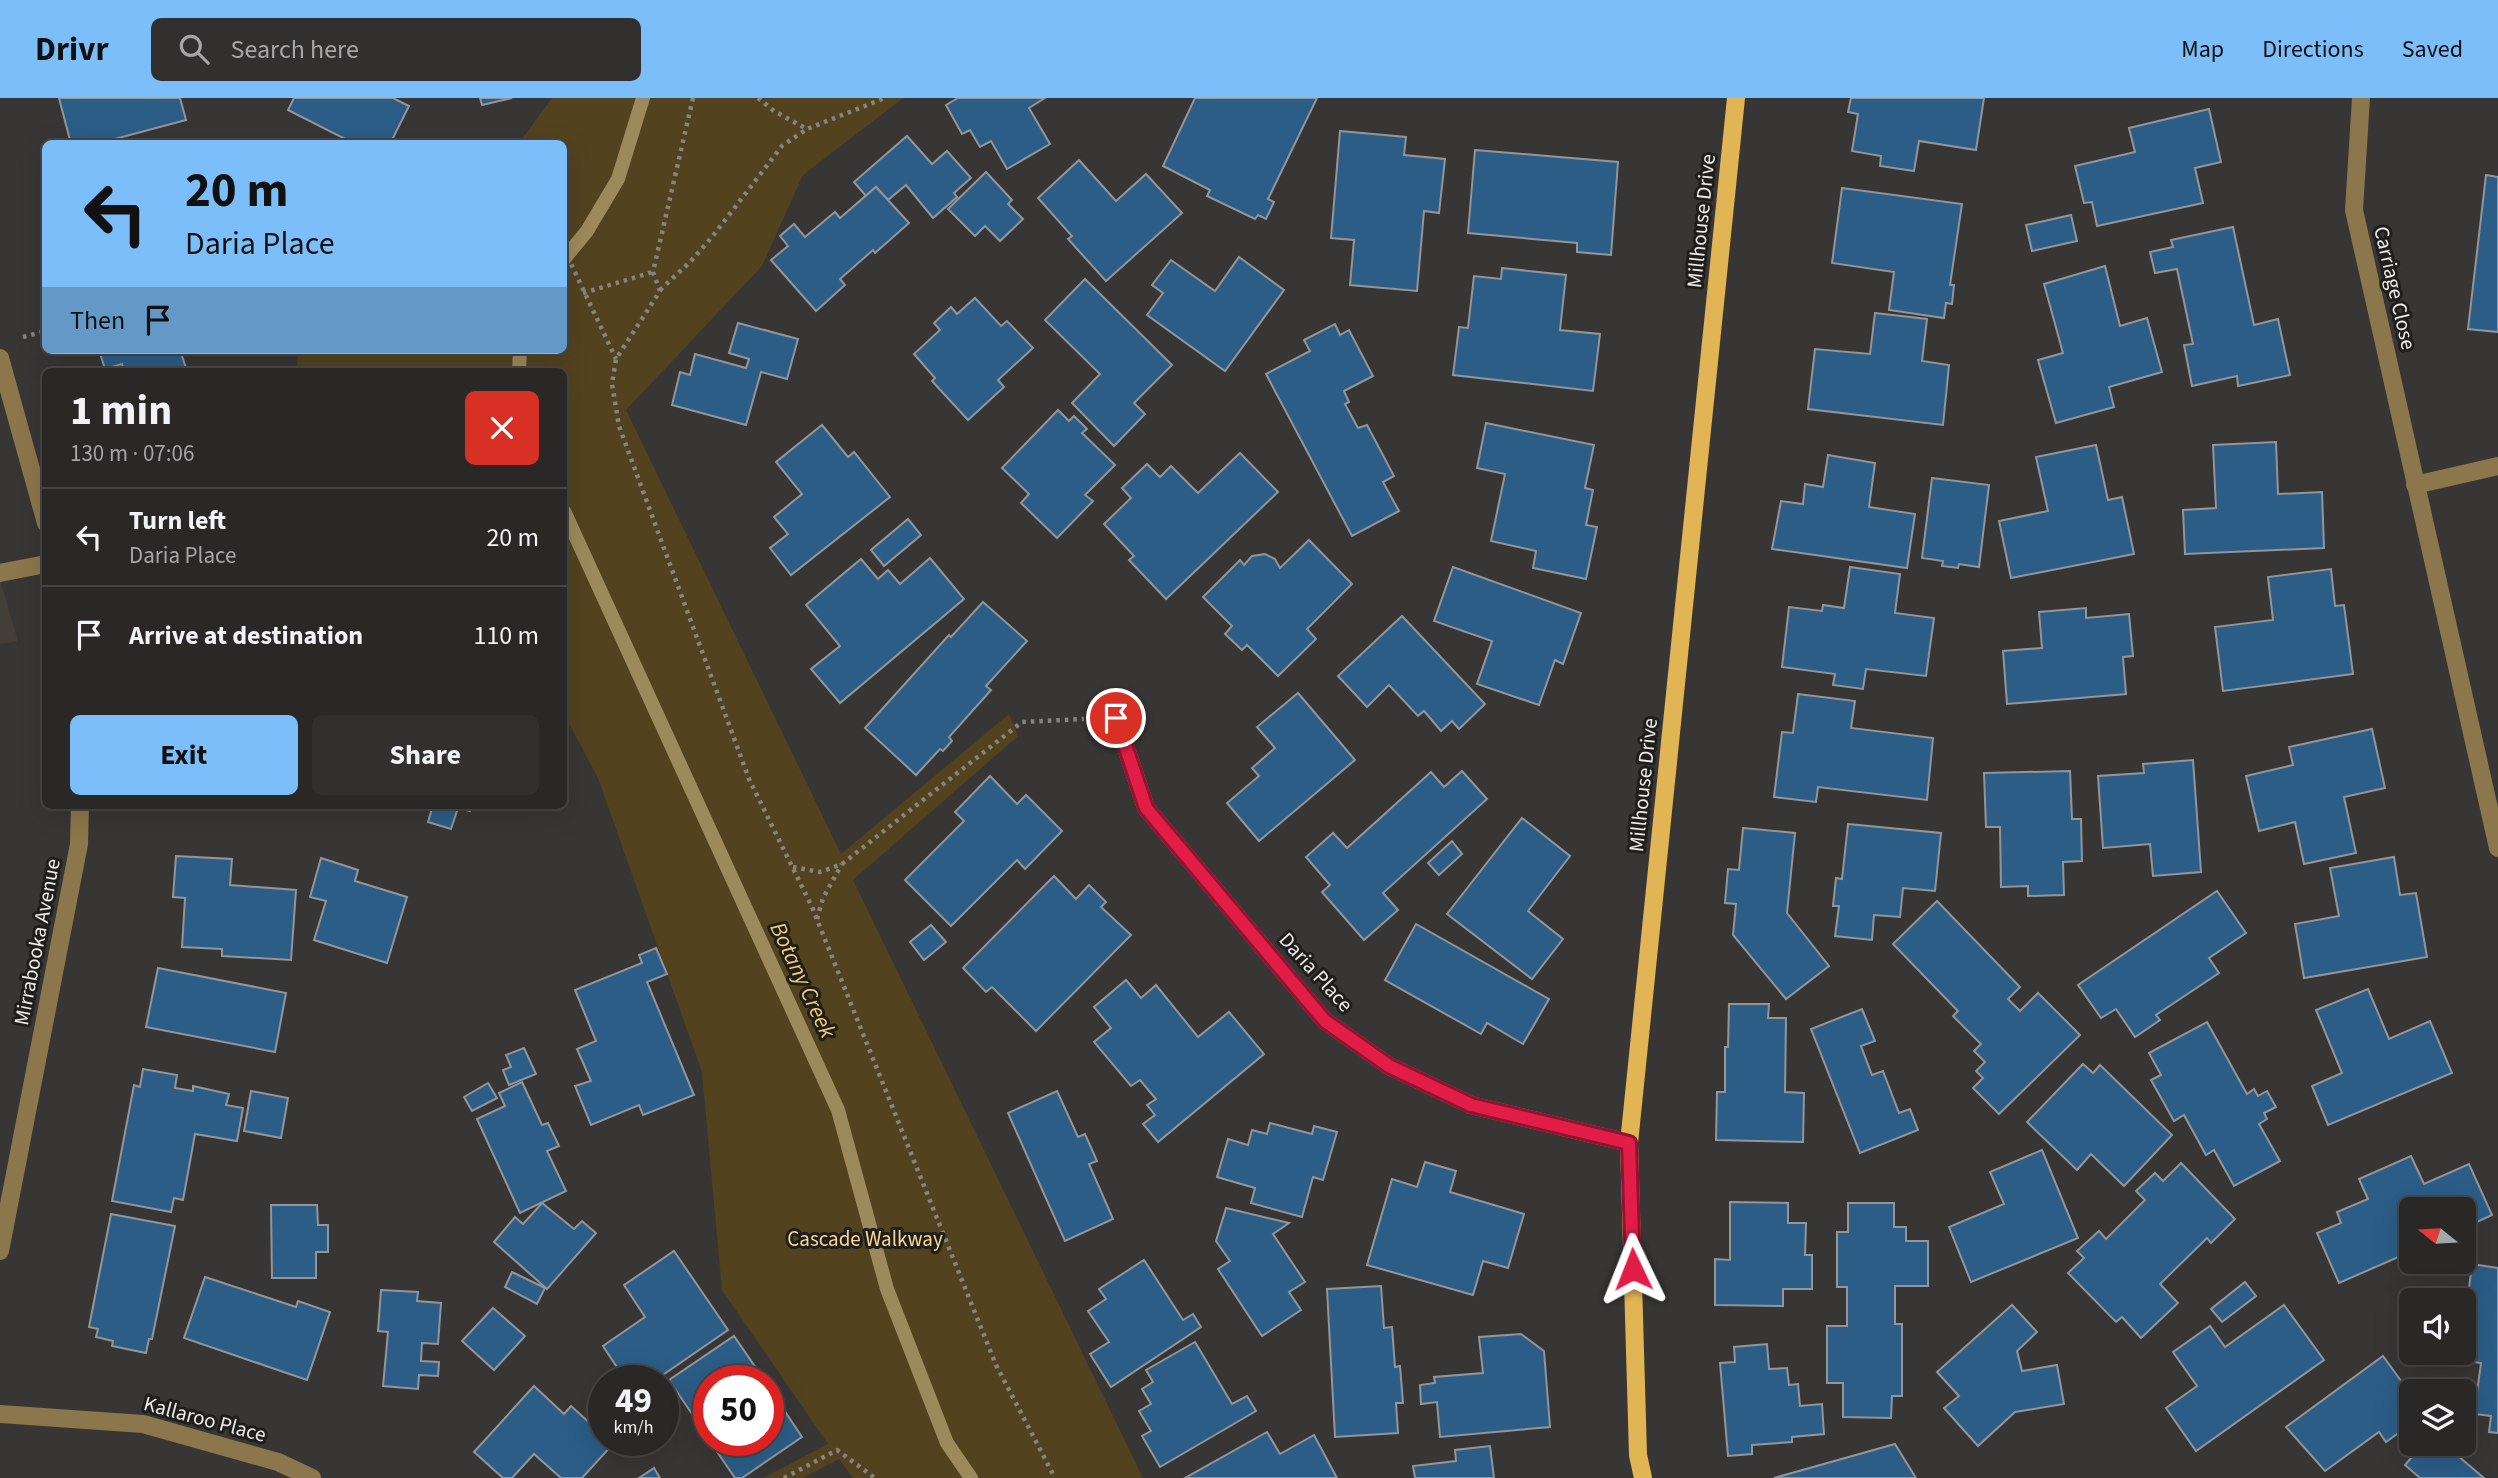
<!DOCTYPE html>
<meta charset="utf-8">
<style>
:root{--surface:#2a2827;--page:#32302f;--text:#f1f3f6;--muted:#a5a6a7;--line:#464444;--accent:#7cbef9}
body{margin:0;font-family:"Source Sans 3",sans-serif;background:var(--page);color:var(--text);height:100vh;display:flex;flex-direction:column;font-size:26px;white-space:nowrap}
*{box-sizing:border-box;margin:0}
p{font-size:23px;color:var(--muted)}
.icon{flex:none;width:38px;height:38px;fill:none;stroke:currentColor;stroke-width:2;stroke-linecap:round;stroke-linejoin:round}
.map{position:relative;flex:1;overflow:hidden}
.drawer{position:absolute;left:42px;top:270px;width:525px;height:441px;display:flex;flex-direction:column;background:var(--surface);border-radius:10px;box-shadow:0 7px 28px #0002,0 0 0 2px var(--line)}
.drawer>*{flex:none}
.banner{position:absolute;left:42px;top:42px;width:525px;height:214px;border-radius:10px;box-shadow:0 7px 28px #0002,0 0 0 2px var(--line);background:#7cbef9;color:#111;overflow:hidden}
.needle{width:46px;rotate:288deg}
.buttons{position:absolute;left:2399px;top:1099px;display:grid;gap:14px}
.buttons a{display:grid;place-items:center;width:77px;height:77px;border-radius:10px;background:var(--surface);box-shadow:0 7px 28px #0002,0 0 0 2px var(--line);font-size:35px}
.speed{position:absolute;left:588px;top:1267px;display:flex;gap:14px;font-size:35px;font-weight:700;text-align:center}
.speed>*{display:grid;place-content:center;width:91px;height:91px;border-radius:50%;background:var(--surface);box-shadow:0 7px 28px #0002,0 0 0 2px var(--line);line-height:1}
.speed small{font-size:18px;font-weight:400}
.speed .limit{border:10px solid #d22;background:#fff;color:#111}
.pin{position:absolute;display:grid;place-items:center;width:60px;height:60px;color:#fff;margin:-30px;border:4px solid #fff;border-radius:50%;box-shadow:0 2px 7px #0007}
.me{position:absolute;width:77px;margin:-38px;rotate:358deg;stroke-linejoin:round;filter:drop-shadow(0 0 5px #0008)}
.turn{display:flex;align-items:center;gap:24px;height:147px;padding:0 28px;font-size:32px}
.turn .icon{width:91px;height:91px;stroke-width:2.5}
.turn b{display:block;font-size:49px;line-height:60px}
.then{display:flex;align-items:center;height:66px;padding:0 28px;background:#0003;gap:14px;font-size:26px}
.round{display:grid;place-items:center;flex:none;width:74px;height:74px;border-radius:10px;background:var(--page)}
.summary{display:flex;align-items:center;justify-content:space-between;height:119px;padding:0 28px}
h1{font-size:42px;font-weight:700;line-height:52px}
.action{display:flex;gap:14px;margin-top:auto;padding:14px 28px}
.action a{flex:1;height:80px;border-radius:10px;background:var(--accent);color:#111;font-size:28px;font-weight:700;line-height:80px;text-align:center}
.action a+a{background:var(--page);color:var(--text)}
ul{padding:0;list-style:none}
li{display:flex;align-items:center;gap:21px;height:98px;padding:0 28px;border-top:2px solid var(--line)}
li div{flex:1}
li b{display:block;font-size:26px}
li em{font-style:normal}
header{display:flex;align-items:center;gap:42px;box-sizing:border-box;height:98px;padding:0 35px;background:var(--accent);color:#111}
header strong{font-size:33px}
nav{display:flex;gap:38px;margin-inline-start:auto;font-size:24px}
.search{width:490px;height:63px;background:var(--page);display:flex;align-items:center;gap:18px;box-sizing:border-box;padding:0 24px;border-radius:10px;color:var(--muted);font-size:26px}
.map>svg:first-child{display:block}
.built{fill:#433e37}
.green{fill:#53421e}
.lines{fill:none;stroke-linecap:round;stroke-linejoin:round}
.stream{stroke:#9c895c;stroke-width:14}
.building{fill:#2b5d87;stroke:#939598;stroke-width:2}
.path{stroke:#858482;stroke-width:4.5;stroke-dasharray:3.5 5;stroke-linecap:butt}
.minor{stroke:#8c764b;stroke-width:18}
.major{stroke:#e1b454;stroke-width:18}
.route-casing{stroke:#92132f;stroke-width:18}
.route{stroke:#e11d48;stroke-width:12}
.labels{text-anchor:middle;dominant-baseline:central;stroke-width:6;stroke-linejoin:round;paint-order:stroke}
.street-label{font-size:21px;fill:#edecea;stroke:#1e1e1d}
.park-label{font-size:21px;fill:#f9d793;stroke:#1e1e1d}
.water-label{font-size:23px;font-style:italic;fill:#f5ca73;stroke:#1e1e1d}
</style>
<header>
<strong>Drivr</strong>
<div class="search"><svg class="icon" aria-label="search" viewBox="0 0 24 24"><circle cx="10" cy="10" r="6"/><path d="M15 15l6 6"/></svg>Search here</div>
<nav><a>Map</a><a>Directions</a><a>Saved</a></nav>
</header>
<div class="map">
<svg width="2498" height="1380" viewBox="0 0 2498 1380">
<rect width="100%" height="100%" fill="#383634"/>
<path class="built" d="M0 482 18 543 0 546Z"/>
<path class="green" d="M552 0H903L803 77 762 168 626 312 841 756 1009 616 1018 638 853 782 1143 1380H853L839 1361 803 1380H763L828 1346 722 1192 702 974 598 680 564 616V273H296L299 252H564V46L519 45Z"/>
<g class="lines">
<g class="stream">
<path d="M564 161 587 133 618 81 643 0"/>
<path d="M519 273 520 252"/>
<path d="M564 413 838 1012 887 1191 947 1345 971 1380"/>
</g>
</g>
<g class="building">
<path d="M59 0H180L186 22 96 46H71Z"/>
<path d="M294 0H393L409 8 390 46H355L288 12Z"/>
<path d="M480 0H512L482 7Z"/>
<path d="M958 0H1045L1029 10 1050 46 1007 71 991 43 980 49 970 32 962 36 946 7Z"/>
<path d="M1195 0H1317L1268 101 1274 104 1266 121 1258 117 1255 121 1207 98 1210 92 1163 68Z"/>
<path d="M1851 0H1984L1976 52 1919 43 1914 73 1880 68 1881 58 1852 53 1858 16 1848 14Z"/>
<path d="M2209 11 2221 64 2195 70 2203 105 2097 128 2092 104 2084 105 2075 68 2135 54 2129 30Z"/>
<path d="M1340 33 1406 39 1404 57 1445 61 1439 115 1424 113 1417 193 1350 187 1354 142 1331 140Z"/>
<path d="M907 38 932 66 947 53 971 80 954 95 957 99 933 120 906 87 888 102 876 89 866 98 854 84Z"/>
<path d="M1475 52 1618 64 1611 157 1577 154V145L1468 135Z"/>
<path d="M1079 62 1116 103 1146 76 1182 115 1106 183 1068 141 1072 138 1038 100Z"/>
<path d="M986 74 1012 102 1008 106 1023 121 1000 143 985 128 975 138 948 111Z"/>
<path d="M2486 77 2498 79V234L2468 231Z"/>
<path d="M876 89 909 125 875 155 873 152 840 181 845 187 816 213 771 162 788 148 780 138 794 126 805 139 835 114 840 120Z"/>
<path d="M1842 90 1962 106 1950 187H1954L1952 206 1946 205 1944 220 1889 212 1894 174 1832 165Z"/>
<path d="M2071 117 2077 143 2032 153 2026 127Z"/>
<path d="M2233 129 2254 227 2278 221 2290 277 2238 288 2237 278 2192 288 2184 247 2193 246 2177 171 2155 175 2150 154 2173 149 2171 142Z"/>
<path d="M1239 159 1284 192 1225 273 1147 217 1163 195 1152 187 1171 162 1215 193Z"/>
<path d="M2105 168 2120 228 2147 220 2162 274 2109 289 2114 309 2056 325 2038 262 2063 255 2044 186Z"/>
<path d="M1502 170 1566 177 1560 232 1600 236 1593 293 1453 277 1459 229 1468 230 1474 178 1501 181Z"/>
<path d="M1085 181 1172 267 1134 305 1145 316 1114 348 1072 305 1100 276 1045 222Z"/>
<path d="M975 200 1001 228 1007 223 1033 250 998 282 1004 289 968 322 932 283 935 280 914 256 940 232 934 225 951 209 957 216Z"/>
<path d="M1875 215 1927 221 1922 263 1949 267 1943 327 1808 311 1815 251 1870 256Z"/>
<path d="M738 225 798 241 787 281 761 274 746 327 672 307 680 274 690 277 695 256 746 270 749 261 729 255Z"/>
<path d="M1335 226 1340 237 1349 232 1373 278 1344 293 1349 304 1345 306 1358 330 1367 327 1394 378 1383 384 1399 413 1352 438 1266 276 1310 253 1304 242Z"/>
<path d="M99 252H180L187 273H124L122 266 105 271Z"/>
<path d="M1058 312 1069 323 1074 318 1087 331 1082 335 1115 367 1085 397 1093 403 1057 440 1021 405 1029 396 1002 370Z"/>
<path d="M1486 325 1594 347 1585 390 1593 392 1586 427 1597 429 1586 481 1533 470 1536 453 1491 443 1505 376 1477 370Z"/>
<path d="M822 327 848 359 854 354 890 399 791 477 770 450 788 436 774 419 802 396 776 364Z"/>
<path d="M2276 344 2278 396 2322 394 2324 450 2185 456 2183 412 2216 410 2213 347Z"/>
<path d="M2096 347 2108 402 2122 399 2134 456 2011 480 1999 423 2048 413 2036 359Z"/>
<path d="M1240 355 1278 394 1166 501 1129 462 1134 458 1104 426 1131 400 1122 390 1147 366 1160 379 1171 368 1198 395Z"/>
<path d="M1828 357 1875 365 1869 409 1915 416 1907 470 1772 451 1781 403 1803 406 1805 386 1823 389Z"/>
<path d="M1932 380 1989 387 1979 469 1959 466 1958 470 1942 468 1943 463 1922 460Z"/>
<path d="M908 421 921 437 884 468 871 452Z"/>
<path d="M1309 442 1352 486 1307 531 1316 541 1278 578 1247 547 1242 552 1225 536 1232 528 1203 499 1240 462 1244 467 1252 458 1265 456 1275 461 1280 470Z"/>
<path d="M930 460 964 501 840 605 811 571 840 548 806 507 861 461 878 481 888 472 900 486Z"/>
<path d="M1453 469 1581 515 1563 566 1555 562 1539 607 1477 586 1492 543 1434 523Z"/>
<path d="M1850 469 1900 476 1895 515 1934 520 1926 578 1866 571 1863 591 1833 587 1835 576 1782 569 1789 509 1822 513 1823 507 1844 510Z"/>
<path d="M2331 471 2335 508 2344 507 2353 576 2223 593 2215 529 2273 522 2268 479Z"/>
<path d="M983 504 1027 543 986 588 991 592 949 639 952 643 943 653 940 651 916 677 865 630 949 537 951 539Z"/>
<path d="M2086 510V520L2129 516 2133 558 2123 559 2126 596 2007 606 2003 553 2042 550 2039 514Z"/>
<path d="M1402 518 1485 606 1459 631 1452 623 1441 633 1424 613 1418 618 1389 587 1367 609 1338 578Z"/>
<path d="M1298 595 1355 662 1259 743 1227 705 1259 678 1252 670 1275 650 1257 629Z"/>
<path d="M1798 596 1855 603 1851 630 1933 640 1927 702 1818 689 1816 704 1774 699 1782 634 1793 635Z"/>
<path d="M2372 631 2385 690 2344 699 2356 755 2304 766 2295 724 2259 733 2246 678 2293 667 2289 649Z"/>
<path d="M2193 662 2201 774 2153 778 2150 746 2103 750 2098 678 2144 675 2143 666Z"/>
<path d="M1462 673 1487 701 1383 795 1398 812 1364 842 1322 794 1330 787 1306 759 1333 735 1347 750 1431 674 1444 689Z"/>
<path d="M2070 673 2072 721H2081L2082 763 2063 764 2064 797 2028 798V788L2001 789 2000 729H1986L1984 675Z"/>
<path d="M990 678 1017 706 1026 697 1062 733 1025 771 1017 762 951 828 905 782 964 723 955 714Z"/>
<path d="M433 707H472L470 713 458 710 451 731 428 724Z"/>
<path d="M1522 720 1570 758 1528 813 1563 841 1532 881 1447 816Z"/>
<path d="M1848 726 1941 735 1935 793 1903 790 1900 819 1874 817 1872 842 1835 838 1839 808H1833L1836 780 1842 781Z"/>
<path d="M1743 730 1795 735 1787 815 1829 868 1786 901 1733 837 1736 806 1725 805 1728 771 1739 772Z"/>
<path d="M1452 743 1462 756 1439 777 1428 765Z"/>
<path d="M176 758 232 761 230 787 296 792 291 862 222 858V851L182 849 185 800 173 799Z"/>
<path d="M2394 759 2400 797 2416 795 2427 859 2304 880 2295 826 2339 818 2330 770Z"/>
<path d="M321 760 358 772 355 783 407 799 387 865 314 842 326 803 310 799Z"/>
<path d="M1054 778 1076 801 1089 787 1106 804 1101 809 1131 837 1036 933 992 889 986 894 963 870Z"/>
<path d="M2217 793 2246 835 2209 860 2219 875 2156 917 2160 922 2135 939 2116 911 2101 920 2078 887Z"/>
<path d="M1937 803 2020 889 2008 901 2020 913 2038 895 2080 937 1999 1016 1973 990 1983 980 1976 973 1985 964 1974 953 1981 946 1953 918 1958 913 1893 846Z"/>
<path d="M1416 826 1549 901 1523 946 1487 925 1481 936 1385 882Z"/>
<path d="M931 827 946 844 924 862 910 844Z"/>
<path d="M656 850 667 876 647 884 694 997 643 1017 639 1007 591 1027 575 988 591 983 577 951 596 943 575 892 642 865 639 857Z"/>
<path d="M158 870 286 895 275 954 146 929Z"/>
<path d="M1126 882 1141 900 1156 887 1198 939 1229 914 1264 956 1158 1044 1143 1026 1155 1017 1147 1007 1156 1001 1140 982 1131 988 1094 944 1111 930 1094 909Z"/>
<path d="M2368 891 2389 941 2430 923 2452 975 2328 1027 2312 988 2342 975 2316 912Z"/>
<path d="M1729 906H1769L1768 920H1786L1785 994 1804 995 1803 1044 1716 1042 1717 994H1725V949H1728Z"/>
<path d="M1862 911 1875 943 1861 948 1872 977 1883 973 1899 1015 1910 1011 1918 1032 1860 1055 1811 931Z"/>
<path d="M2207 924 2247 996 2254 991 2258 998 2267 993 2276 1009 2264 1015 2267 1021 2259 1026 2280 1063 2234 1088 2214 1052 2206 1057 2184 1017 2174 1023 2151 982 2161 977 2149 955Z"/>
<path d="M524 950 536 976 509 987 503 972 511 969 506 957Z"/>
<path d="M2083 966 2093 975 2100 967 2172 1037 2124 1088 2091 1056 2077 1072 2027 1024Z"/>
<path d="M143 971 177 977 175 990 193 993V988L229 996 226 1007 243 1010 237 1043 195 1036 183 1102 174 1100 171 1114 112 1103 134 987 140 989Z"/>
<path d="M522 984 542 1027 548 1025 559 1048 547 1053 566 1093 520 1115 477 1021 505 1008 499 995Z"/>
<path d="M488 985 497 1000 472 1013 464 999Z"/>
<path d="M251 993 288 1000 281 1040 244 1033Z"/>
<path d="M1057 993 1078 1039 1085 1036 1097 1063 1089 1066 1113 1121 1065 1143 1008 1015Z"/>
<path d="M1270 1025 1312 1036 1314 1028 1337 1034 1323 1082 1313 1079 1302 1119 1251 1105 1255 1090 1217 1079 1228 1041 1248 1047 1252 1032 1267 1036Z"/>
<path d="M2042 1052 2078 1140 1971 1184 1949 1129 2004 1106 1990 1074Z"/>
<path d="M2411 1058 2424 1086 2469 1066 2492 1117 2464 1130V1111H2412V1153L2339 1185 2317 1135 2341 1125 2337 1114 2368 1101 2359 1081Z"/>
<path d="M1425 1064 1456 1073 1450 1094 1524 1116 1508 1170 1483 1163 1473 1197 1367 1167 1392 1081 1417 1089Z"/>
<path d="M2181 1065 2235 1121 2211 1145 2207 1140 2160 1186 2178 1205 2141 1240 2122 1219 2116 1224 2068 1175 2084 1160 2077 1153 2099 1133 2106 1141 2145 1102 2136 1093 2155 1075 2163 1083Z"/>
<path d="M1730 1104 1788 1105V1125H1806L1805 1157H1812V1191H1783V1208L1715 1207V1161L1730 1162Z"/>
<path d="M542 1105 574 1131 582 1123 596 1135 547 1191 494 1144 515 1119 523 1126Z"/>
<path d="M1848 1105H1894V1129H1906V1143H1928V1188H1895V1226H1902V1298H1892L1891 1320 1843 1319V1285H1827V1228H1847V1189H1837V1134H1848Z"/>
<path d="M271 1107H317L318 1127H328V1154H316V1180H272Z"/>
<path d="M1226 1110 1289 1125 1273 1136 1305 1184 1289 1194 1301 1212 1262 1238 1218 1171 1230 1163 1216 1143Z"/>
<path d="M111 1116 175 1128 152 1241H149L146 1255 112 1248 113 1243 96 1239 98 1231 89 1229Z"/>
<path d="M674 1153 728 1232 654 1283H626L603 1248 645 1219 624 1187Z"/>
<path d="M1144 1162 1183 1222 1193 1216 1201 1229 1111 1289 1090 1256 1109 1244 1088 1213 1106 1201 1099 1191Z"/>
<path d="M2472 1166 2498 1170V1335L2489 1334 2491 1318 2474 1316 2481 1265 2460 1262 2461 1255H2464V1230Z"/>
<path d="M512 1174 545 1190 537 1206 505 1189Z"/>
<path d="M205 1179 296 1209 298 1203 330 1214 307 1282 184 1240Z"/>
<path d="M2245 1184 2256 1198 2222 1224 2211 1211Z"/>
<path d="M1381 1188 1384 1230 1392 1229 1395 1269 1400 1268 1403 1305H1396L1398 1335 1335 1339 1327 1191Z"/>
<path d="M381 1192 418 1194 417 1203 441 1205 438 1246 422 1245 421 1263 439 1264 438 1278 419 1277 418 1291 383 1288 388 1234 378 1233Z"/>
<path d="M2012 1207 2037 1234 2017 1253 2022 1273 2057 1267 2064 1306 2015 1314 1978 1348 1944 1310 1959 1298 1937 1274Z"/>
<path d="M2284 1207 2324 1262 2196 1353 2166 1310 2197 1288 2173 1254 2210 1228 2225 1249Z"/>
<path d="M493 1210 525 1238 494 1272 462 1243Z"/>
<path d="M1521 1236 1544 1253 1550 1329 1440 1339 1437 1304 1421 1306 1420 1287 1435 1285 1434 1279 1483 1275 1479 1239Z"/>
<path d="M734 1238 765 1283H709V1341L669 1282Z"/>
<path d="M1195 1244 1232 1306 1247 1298 1256 1313 1160 1369 1142 1338 1151 1333 1139 1313 1151 1306 1142 1291 1153 1284 1146 1272Z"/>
<path d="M1767 1246 1769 1271 1787 1270 1789 1287 1798 1286 1800 1308 1822 1306 1824 1336 1792 1339V1344L1752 1347V1356L1728 1358 1720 1265 1735 1264 1734 1249Z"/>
<path d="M2383 1258 2412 1298V1325L2386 1344 2379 1334 2325 1373 2286 1329Z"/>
<path d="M534 1288 564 1316 571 1308 604 1338V1342H609L613 1346 582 1380H561L534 1356 512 1380H503L474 1354Z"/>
<path d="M768 1288 802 1339 742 1380H735L709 1342H768Z"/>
<path d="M1267 1334 1280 1356 1314 1337 1337 1380H1185Z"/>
<path d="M1895 1346 1916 1380H1774Z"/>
<path d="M2423 1346H2444L2484 1380H2420L2405 1367Z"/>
<path d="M1490 1348 1494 1380H1415L1413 1368 1456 1363 1455 1352Z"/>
<path d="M654 1370 660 1380H639Z"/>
</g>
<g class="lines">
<g class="path">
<path d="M693 0 653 174 660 193 616 261 612 286 619 328 749 681 812 809 996 1267 1055 1380"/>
<path d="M758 0 774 13 807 31 885 0"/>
<path d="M564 151 616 261"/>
<path d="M660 192 690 164 712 139 782 48 807 31"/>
<path d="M583 195 653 174"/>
<path d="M23 239 46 233"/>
<path d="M793 769 820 774 842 766 1022 624 1084 621"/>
<path d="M817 821 823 800 842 766"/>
<path d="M784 1380 837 1352 875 1380"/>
</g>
<g class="minor">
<path d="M2361 0 2354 112 2498 750"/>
<path d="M0 260 46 425"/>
<path d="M2415 387 2498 368"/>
<path d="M0 475 46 466"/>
<path d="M1116 620 1146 710 1325 923 1389 968 1471 1007 1629 1045"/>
<path d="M0 1153 79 746 80 707"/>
<path d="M0 1316 143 1326 278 1364 312 1380"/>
</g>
<path class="major" d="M1643 1380 1638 1357 1629 1045 1736 0"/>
</g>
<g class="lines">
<g class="route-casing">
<path id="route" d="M1116 620 1146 710 1325 923 1389 968 1471 1007 1629 1045 1633 1171"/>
</g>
<use href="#route" class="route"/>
</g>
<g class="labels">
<g class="street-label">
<text transform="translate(1701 123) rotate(-84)">Millhouse Drive</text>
<text transform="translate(2395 190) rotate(77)">Carriage Close</text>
<text transform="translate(1643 687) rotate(-84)">Millhouse Drive</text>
<text transform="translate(37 844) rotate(-79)">Mirrabooka Avenue</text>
<text transform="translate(1316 874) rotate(48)">Daria Place</text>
<text transform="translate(205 1321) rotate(15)">Kallaroo Place</text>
</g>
<g class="park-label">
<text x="865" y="1141">Cascade Walkway</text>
</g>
<g class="water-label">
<text transform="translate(803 882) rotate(65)">Botany Creek</text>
</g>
</g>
</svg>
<div class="buttons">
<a><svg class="needle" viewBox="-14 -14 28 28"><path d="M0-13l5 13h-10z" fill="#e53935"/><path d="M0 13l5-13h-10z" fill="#a5a6a7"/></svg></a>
<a><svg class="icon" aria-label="sound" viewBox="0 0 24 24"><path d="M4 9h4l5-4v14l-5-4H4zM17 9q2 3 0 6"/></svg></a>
<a><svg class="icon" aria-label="layers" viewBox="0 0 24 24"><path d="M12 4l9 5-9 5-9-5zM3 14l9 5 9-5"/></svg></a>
</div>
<div class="speed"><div>49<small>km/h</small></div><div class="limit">50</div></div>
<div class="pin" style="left:1116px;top:620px;background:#d93025"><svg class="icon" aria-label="arrive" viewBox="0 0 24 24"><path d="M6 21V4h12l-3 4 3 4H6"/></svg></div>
<svg class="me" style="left:1633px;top:1171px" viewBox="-20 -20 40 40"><path d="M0-17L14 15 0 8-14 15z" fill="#e11d48" stroke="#fff" stroke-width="4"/></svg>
<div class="banner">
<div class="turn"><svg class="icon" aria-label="left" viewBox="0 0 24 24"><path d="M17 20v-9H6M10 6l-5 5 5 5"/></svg><div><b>20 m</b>Daria Place</div></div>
<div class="then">Then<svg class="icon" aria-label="arrive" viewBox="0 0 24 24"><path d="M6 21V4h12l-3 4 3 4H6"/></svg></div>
</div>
<section class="drawer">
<div class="summary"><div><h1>1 min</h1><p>130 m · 07:06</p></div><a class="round" style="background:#d93025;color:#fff"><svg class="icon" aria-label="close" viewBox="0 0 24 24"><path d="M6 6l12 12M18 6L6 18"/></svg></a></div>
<ul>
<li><svg class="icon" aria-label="left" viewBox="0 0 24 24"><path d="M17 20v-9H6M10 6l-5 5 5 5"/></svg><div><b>Turn left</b><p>Daria Place</p></div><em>20 m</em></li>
<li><svg class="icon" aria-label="arrive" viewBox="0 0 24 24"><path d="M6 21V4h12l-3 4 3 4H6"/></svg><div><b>Arrive at destination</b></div><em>110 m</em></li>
</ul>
<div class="action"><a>Exit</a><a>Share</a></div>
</section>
</div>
